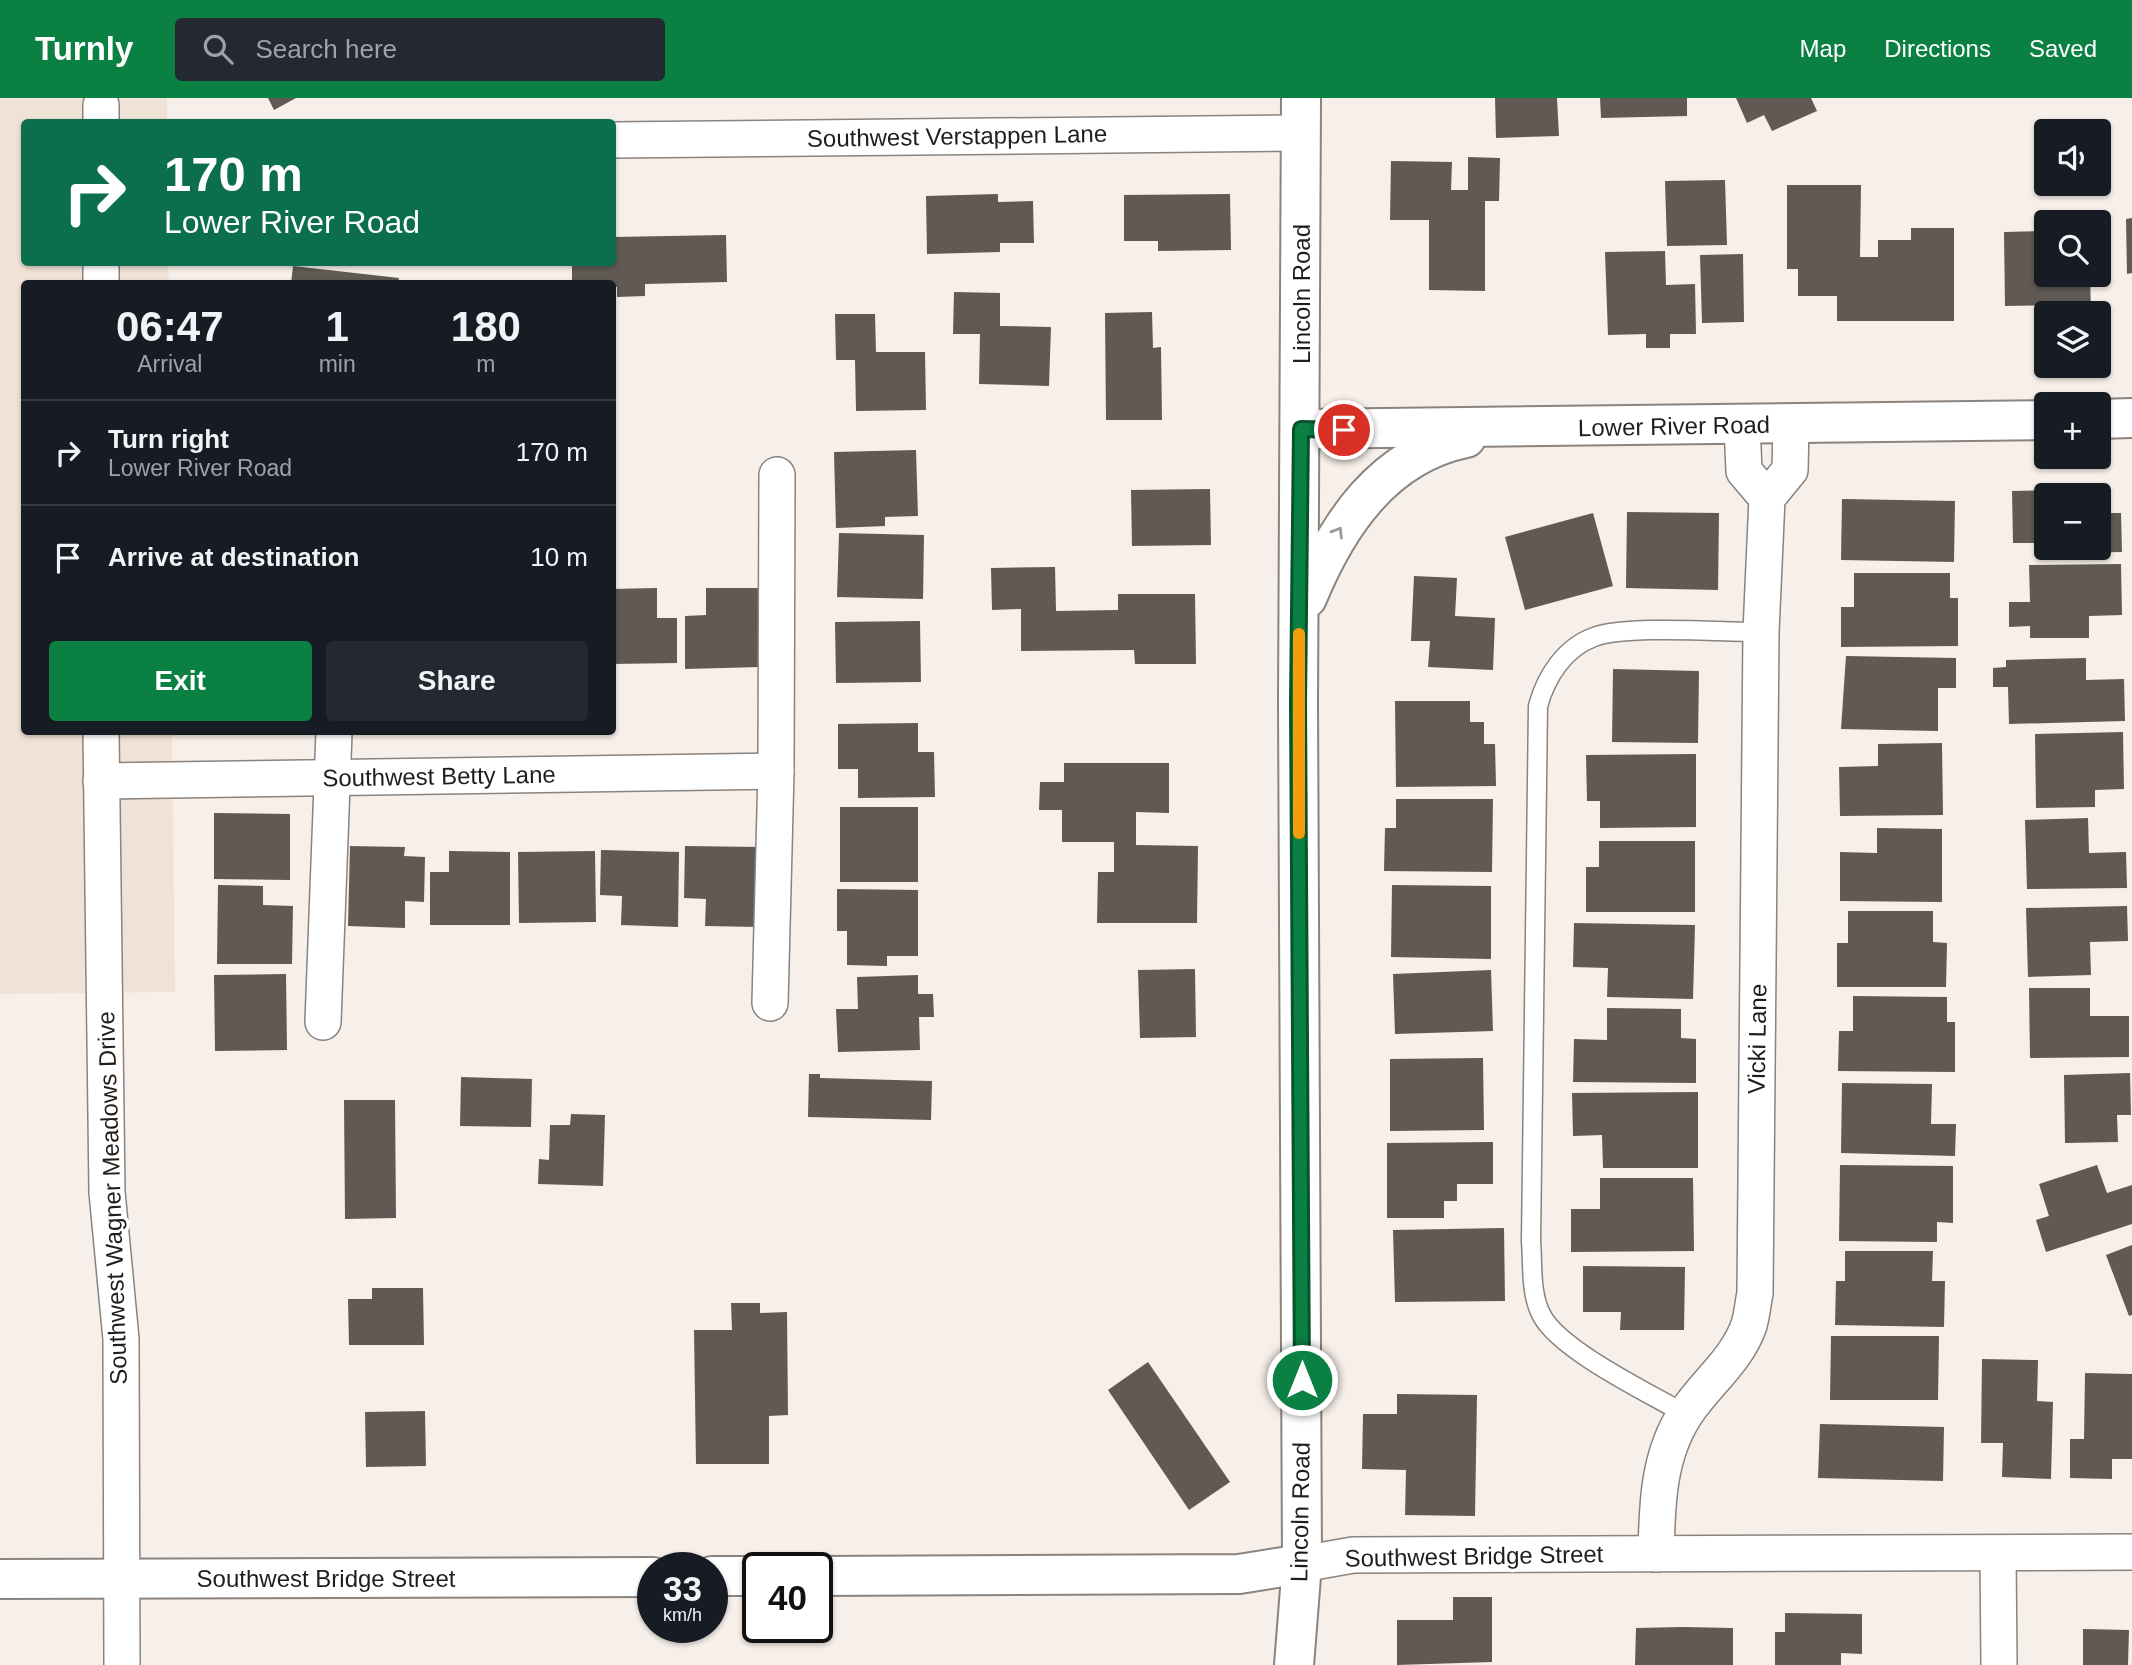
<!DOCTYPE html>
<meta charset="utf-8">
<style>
:root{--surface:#171b24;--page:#242831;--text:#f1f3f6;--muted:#9ea1a6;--line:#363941;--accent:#0b8043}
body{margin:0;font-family:Arial,sans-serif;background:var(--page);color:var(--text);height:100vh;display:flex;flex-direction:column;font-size:26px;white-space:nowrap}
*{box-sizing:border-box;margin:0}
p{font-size:23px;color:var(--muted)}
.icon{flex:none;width:38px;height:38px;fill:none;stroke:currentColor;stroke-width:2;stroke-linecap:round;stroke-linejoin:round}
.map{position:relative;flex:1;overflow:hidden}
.drawer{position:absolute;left:21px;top:182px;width:595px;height:455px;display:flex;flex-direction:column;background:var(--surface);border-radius:7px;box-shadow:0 2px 5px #0004}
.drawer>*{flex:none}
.hud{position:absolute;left:21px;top:21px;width:595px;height:147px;border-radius:7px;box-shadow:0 2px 5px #0004;background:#0b6e4f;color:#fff;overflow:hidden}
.buttons{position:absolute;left:2034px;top:21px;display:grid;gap:14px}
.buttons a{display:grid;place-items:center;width:77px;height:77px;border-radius:7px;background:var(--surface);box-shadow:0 2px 5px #0004;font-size:35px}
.speed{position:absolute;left:637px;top:1454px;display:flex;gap:14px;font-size:35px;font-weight:700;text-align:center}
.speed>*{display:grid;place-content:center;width:91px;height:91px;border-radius:50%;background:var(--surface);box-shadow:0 2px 5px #0004;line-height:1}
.speed small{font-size:18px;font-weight:400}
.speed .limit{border:4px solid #111;border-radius:10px;background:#fff;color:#111}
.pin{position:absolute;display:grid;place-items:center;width:60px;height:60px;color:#fff;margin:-30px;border:4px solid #fff;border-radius:50%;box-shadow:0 2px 7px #0007}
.me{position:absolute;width:77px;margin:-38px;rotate:0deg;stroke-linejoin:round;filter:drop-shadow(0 0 5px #0008)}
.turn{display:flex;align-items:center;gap:24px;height:147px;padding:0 28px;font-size:32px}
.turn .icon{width:91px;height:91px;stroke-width:2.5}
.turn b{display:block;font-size:49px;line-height:60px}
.eta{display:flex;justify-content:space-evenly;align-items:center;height:119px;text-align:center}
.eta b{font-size:42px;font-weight:600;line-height:49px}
.button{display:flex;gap:14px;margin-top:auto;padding:14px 28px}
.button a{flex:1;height:80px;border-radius:7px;background:var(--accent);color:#fff;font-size:28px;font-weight:600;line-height:80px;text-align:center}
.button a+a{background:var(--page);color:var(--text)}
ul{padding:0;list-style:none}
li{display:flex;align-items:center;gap:21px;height:105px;padding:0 28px;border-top:2px solid var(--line)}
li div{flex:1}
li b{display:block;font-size:26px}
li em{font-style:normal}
header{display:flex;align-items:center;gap:42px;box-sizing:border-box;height:98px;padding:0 35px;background:var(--accent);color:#fff}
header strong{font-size:33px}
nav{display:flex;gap:38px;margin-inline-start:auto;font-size:24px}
.search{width:490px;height:63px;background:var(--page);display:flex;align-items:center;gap:18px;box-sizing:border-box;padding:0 24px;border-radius:7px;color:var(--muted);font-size:26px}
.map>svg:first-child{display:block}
.built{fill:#f1e2d7}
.building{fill:#605954}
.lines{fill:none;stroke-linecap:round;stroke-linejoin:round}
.service-casing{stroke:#8a837e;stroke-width:21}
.minor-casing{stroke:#8a837e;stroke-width:38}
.tertiary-casing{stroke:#8a837e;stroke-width:42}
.service{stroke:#fff;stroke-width:18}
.minor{stroke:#fff;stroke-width:35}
.tertiary{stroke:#fff;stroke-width:38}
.oneway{stroke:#9b9998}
.route-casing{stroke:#07532c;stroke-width:18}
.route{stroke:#0b8043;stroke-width:12}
.slow{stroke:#f59e0b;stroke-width:12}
.labels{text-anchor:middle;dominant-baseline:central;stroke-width:7;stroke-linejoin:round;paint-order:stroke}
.street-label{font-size:24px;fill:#201d1b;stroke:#fff}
</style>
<header>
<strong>Turnly</strong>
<div class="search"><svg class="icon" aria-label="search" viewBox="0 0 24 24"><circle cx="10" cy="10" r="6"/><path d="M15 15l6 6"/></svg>Search here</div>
<nav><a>Map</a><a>Directions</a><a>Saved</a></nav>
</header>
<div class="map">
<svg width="2132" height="1567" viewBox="0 0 2132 1567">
<rect width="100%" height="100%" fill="#f7efe9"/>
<path class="built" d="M0 0H167V24H24V164L168 165 169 185 24 186V634H172L175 894 0 896Z"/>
<g class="building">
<path d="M268 0H296L274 12Z"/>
<path d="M1495 0H1557L1559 38 1496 40Z"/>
<path d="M1600 0H1687V18L1601 20Z"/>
<path d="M1736 0H1811L1817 13 1772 33 1764 17 1747 25Z"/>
<path d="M1468 59 1500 60 1499 103H1485V193L1429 192V122H1390L1391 63 1452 64 1451 92H1468Z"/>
<path d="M1725 82 1727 147 1667 148 1665 83Z"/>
<path d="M1787 87H1861L1860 159H1878V142H1911V130H1954V223H1837V198H1798V171H1787Z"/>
<path d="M998 96V104L1033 103 1034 145H1000V154L927 156 926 98Z"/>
<path d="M1230 96 1231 152 1158 153V143H1124V97Z"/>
<path d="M2132 120V175L2127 176 2126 121Z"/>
<path d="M2046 133V177H2090L2091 215H2052V207L2005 208 2004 134Z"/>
<path d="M726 137 727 184 645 186V198L617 199V189H612V186H572V164H612V139Z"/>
<path d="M1665 153 1666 187 1695 186 1696 236H1670V250H1646V236L1608 237 1605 154Z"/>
<path d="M1743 156 1744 224 1702 225 1700 157Z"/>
<path d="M293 168 399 180 398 186H291Z"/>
<path d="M954 194 1000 195V228L1051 229 1049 288 979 286 980 236H953Z"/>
<path d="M1152 214 1153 250 1161 249 1162 322H1106L1105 215Z"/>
<path d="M835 216H875L876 254H925L926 312 856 313 855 262H836Z"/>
<path d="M916 352 918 418 885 419V428L836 430 834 354Z"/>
<path d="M1210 391 1211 447 1132 448 1131 392Z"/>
<path d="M2092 391V397H2046V445H2013L2012 393Z"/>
<path d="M1842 401 1955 403 1954 464 1841 462Z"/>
<path d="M1627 414 1719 415 1718 492 1626 490Z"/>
<path d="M1593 415 1613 488 1525 512 1505 439Z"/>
<path d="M2098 415H2121L2122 454 2078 455V450H2098Z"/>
<path d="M839 435 924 437 923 501 837 499Z"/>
<path d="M2121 466 2122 517 2089 518V540H2030V528L2009 529V504H2030L2029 467Z"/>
<path d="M1055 469 1056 513 1118 512V496H1195L1196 566H1135L1134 552 1021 553V511L992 512 991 470Z"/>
<path d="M1854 475H1950V500H1958V548L1841 549V509H1854Z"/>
<path d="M1414 478 1457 480 1455 518 1495 520 1493 572 1428 569 1430 543H1411Z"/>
<path d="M657 490V520H677V565L612 566V491Z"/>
<path d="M706 490H759L760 569 685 571V518L706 517Z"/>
<path d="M920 523 921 584 836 585 835 524Z"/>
<path d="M1846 558 1956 560V590H1938V633L1841 631Z"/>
<path d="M2086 560V582L2124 581 2125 623 2009 626 2008 589H1993V570L2006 569V562Z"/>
<path d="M1613 571 1699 573 1698 645 1612 644Z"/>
<path d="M1395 603H1470V624H1484V646H1495L1496 688 1396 689Z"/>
<path d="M918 625V654H934L935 699 858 700V671H838V626Z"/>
<path d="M2123 634 2124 691 2095 692V709L2036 710 2035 636Z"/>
<path d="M1942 645 1943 717 1840 718 1839 669 1878 668V646Z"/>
<path d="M1696 656V729L1600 730V703H1587L1586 657Z"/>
<path d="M1064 665H1169V715L1136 714V747L1198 748 1197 825H1097L1098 774H1114V744H1062V712H1039L1040 684H1064Z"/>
<path d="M1396 701H1493L1492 774 1384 773 1385 730H1396Z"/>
<rect x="840" y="709" width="78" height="75"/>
<path d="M214 715 290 716V782L214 781Z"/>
<path d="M2088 720 2089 755 2126 754 2127 790 2027 791 2025 722Z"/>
<path d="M1877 730 1942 731V804L1840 803V754L1877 755Z"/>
<path d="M1599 743H1695V814H1586V769H1599Z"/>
<path d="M350 748 405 749 404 758 425 759 424 804 405 803V830L348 828Z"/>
<path d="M685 748 760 749 759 829 705 828 706 801 684 800Z"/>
<path d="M601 752 679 754 678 829 621 827 622 798 600 797Z"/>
<path d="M449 753 510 754V827H430V774H449Z"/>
<path d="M595 753 596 824 519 825 518 754Z"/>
<path d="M218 787 263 788V807L293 808 292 866H217Z"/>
<path d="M1392 787 1491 788V861L1391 859Z"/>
<path d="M837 791 918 792V858H887V868L847 867V833H837Z"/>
<path d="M2127 808 2128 843 2090 844 2091 877 2028 879 2026 810Z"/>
<path d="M1848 813H1933V844L1947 845 1946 889H1837V845H1848Z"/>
<path d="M1574 825 1695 827 1693 901 1607 899 1608 870 1573 869Z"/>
<path d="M1195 871 1196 939 1140 940 1138 872Z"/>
<path d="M1491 872 1493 933 1395 936 1393 876Z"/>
<path d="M286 876 287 952 215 953 214 877Z"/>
<path d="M918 877V896H933L934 919H919L920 952 838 954 836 911H858L857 879Z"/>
<path d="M2029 890H2090V918H2129V959L2030 960Z"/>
<path d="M1853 898 1947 899V924H1955V974L1838 973 1839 933H1853Z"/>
<path d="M1607 910 1681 911V940L1696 941V985L1573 984 1574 941 1607 942Z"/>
<path d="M1483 960 1484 1032 1390 1033V961Z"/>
<path d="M2130 975 2131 1017H2117L2118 1044 2065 1045 2064 977Z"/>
<path d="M809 976H820V980L932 983 931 1022 808 1019Z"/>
<path d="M461 979 532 981 531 1029 460 1028Z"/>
<path d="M1842 985 1932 986 1931 1026H1956L1955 1058 1841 1055Z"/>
<path d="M1698 994V1070H1603L1602 1037 1573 1038 1572 995Z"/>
<path d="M344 1002H395L396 1120 345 1121Z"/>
<path d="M571 1016 605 1017 603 1088 538 1086 539 1061 549 1062 550 1027H570Z"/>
<path d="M1493 1044V1086H1457V1103H1444V1120H1387V1045Z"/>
<path d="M1840 1067 1953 1068V1125L1937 1124V1144L1839 1143Z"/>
<path d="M2097 1067 2107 1095 2132 1087V1126L2046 1154 2036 1122 2049 1118 2039 1086Z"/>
<path d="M1600 1080H1693L1694 1153 1571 1154V1111H1600Z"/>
<path d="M1504 1130 1505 1203 1395 1204 1393 1132Z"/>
<path d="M2132 1147V1217L2129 1218 2106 1157Z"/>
<path d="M1845 1153H1933L1932 1183H1945L1944 1229 1835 1227 1836 1183H1845Z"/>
<path d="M1583 1168 1685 1169 1684 1232H1620L1621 1214H1583Z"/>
<path d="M372 1190H423L424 1247H349L348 1201H372Z"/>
<path d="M731 1205H760V1215L787 1214 788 1317 769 1318V1366H696L694 1232H732Z"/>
<path d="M1831 1238H1939L1938 1302H1830Z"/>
<path d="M1982 1261 2038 1262 2037 1303 2053 1304 2051 1381 2002 1379 2003 1345H1981Z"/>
<path d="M1148 1264 1230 1384 1189 1412 1108 1292Z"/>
<path d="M2085 1275 2132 1276V1361H2112V1381L2070 1380V1341H2084Z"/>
<path d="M1397 1296 1477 1297 1475 1418 1405 1417 1406 1372 1362 1371 1363 1316H1397Z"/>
<path d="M425 1313 426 1368 366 1369 365 1314Z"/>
<path d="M1820 1326 1944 1329 1943 1383 1818 1380Z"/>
<path d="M1453 1499H1492V1564L1397 1567V1522H1453Z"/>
<path d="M1785 1515 1862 1516V1556L1841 1555V1567H1775V1534H1785Z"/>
<path d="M1683 1529 1733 1530V1567H1635L1636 1530Z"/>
<path d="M2083 1531 2129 1532 2128 1567H2083Z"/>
</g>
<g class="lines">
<g class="service-casing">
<path id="service" d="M1685 1316C1649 1295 1561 1253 1542 1218 1530 1196 1533 1168 1531 1143L1538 608C1546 579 1564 550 1594 539 1627 527 1721 534 1761 534"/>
</g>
<g class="minor-casing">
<g id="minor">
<path d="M101 7V24"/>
<path d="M612 42 1301 35"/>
<path d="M101 164V186"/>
<path d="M1742 327 1744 373 1767 400"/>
<path d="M101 634 107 1094 121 1241 122 1567"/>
<path d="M101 683 776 673"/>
<path d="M770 905 776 673 777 377"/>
<path d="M323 924 334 634"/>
<path d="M1656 1456C1657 1407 1658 1357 1686 1315 1706 1285 1737 1262 1749 1227 1752 1217 1753 1205 1755 1195L1761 534 1767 400 1790 372 1791 327"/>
<path d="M1998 1456 1999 1567"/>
<path d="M1302 1466 1353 1457 2132 1454"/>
</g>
</g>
<g class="tertiary-casing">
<g id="tertiary">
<path d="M2098 321 2132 320"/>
<path d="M1301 331 2046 322"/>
<path d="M1307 500C1337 427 1383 357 1466 340"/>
<path d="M712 1478H758"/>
<path d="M817 1478 1239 1476 1302 1466"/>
<path d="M0 1481 653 1479"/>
<path d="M1294 1567 1302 1466 1298 605 1301 0"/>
</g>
</g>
<use href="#service" class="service"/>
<use href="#minor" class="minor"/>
<use href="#tertiary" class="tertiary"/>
</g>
<defs><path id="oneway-chevron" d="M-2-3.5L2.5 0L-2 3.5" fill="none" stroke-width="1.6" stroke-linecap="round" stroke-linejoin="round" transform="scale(1.75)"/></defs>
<use class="oneway" href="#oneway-chevron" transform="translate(1338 434) rotate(-59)"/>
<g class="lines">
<g class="route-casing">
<path id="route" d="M1302 1282 1298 605 1301 331 1344 332"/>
</g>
<use href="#route" class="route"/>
<path class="slow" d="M1299 735V536"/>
</g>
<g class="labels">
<g class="street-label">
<text transform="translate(957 38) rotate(-1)">Southwest Verstappen Lane</text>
<text transform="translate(1301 196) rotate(-90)">Lincoln Road</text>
<text transform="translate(1674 328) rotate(-1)">Lower River Road</text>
<text transform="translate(439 678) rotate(-1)">Southwest Betty Lane</text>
<text transform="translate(1757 941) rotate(-89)">Vicki Lane</text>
<text transform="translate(112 1100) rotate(-92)">Southwest Wagner Meadows Drive</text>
<text transform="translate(1300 1414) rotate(-89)">Lincoln Road</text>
<text transform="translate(1474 1458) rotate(-1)">Southwest Bridge Street</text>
<text x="326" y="1480">Southwest Bridge Street</text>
</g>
</g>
</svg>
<div class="buttons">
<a><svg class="icon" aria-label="sound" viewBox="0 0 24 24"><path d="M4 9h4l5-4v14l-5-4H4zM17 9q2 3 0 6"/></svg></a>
<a><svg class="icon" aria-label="search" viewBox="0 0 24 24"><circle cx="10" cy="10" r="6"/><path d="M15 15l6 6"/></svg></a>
<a><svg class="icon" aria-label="layers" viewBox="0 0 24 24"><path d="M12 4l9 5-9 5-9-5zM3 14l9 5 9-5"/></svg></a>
<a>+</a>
<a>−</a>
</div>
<div class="speed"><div>33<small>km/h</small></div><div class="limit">40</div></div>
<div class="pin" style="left:1344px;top:332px;background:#d93025"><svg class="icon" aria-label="arrive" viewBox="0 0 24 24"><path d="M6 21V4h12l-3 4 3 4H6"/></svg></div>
<svg class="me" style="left:1302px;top:1282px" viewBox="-20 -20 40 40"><circle r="17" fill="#0b8043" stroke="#fff" stroke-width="3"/><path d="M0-11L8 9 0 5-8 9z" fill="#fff"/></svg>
<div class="hud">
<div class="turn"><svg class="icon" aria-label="right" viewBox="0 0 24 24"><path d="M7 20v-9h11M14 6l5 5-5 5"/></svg><div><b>170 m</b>Lower River Road</div></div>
</div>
<section class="drawer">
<div class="eta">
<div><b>06:47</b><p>Arrival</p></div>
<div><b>1</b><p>min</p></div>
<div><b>180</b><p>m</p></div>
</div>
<ul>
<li><svg class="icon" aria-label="right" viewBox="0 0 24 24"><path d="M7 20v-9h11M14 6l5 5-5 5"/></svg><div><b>Turn right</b><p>Lower River Road</p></div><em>170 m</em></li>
<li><svg class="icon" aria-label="arrive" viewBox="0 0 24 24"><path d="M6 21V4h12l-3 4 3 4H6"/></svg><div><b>Arrive at destination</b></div><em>10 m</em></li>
</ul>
<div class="button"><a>Exit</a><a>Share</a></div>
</section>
</div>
